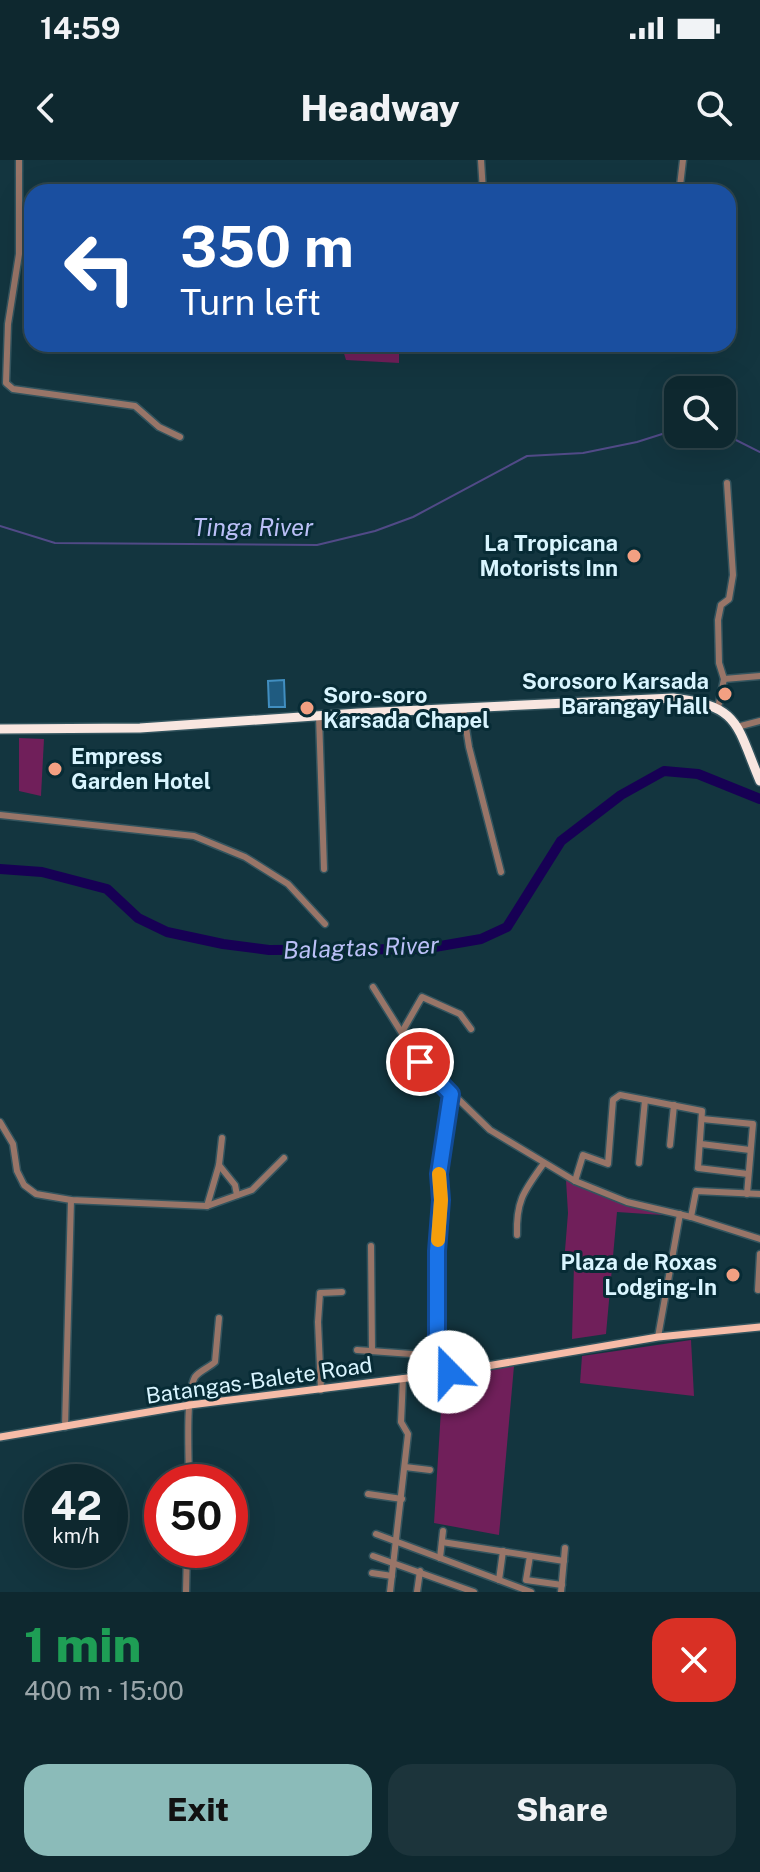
<!DOCTYPE html>
<meta charset="utf-8">
<style>
:root{--surface:#0e282f;--page:#1c343b;--text:#f1f3f6;--muted:#9ba6aa;--line:#2e444b;--accent:#8bbbb9}
body{margin:0;font-family:"Public Sans",sans-serif;background:var(--page);color:var(--text);height:100vh;display:flex;flex-direction:column;font-size:30px;white-space:nowrap}
*{box-sizing:border-box;margin:0}
p{font-size:26px;color:var(--muted)}
.icon{flex:none;width:44px;height:44px;fill:none;stroke:currentColor;stroke-width:2;stroke-linecap:round;stroke-linejoin:round}
.map{position:relative;height:1432px;overflow:hidden}
.side{display:flex;flex-direction:column;background:var(--surface);flex:1}
.side>*{flex:none}
.top-card{position:absolute;left:24px;top:24px;width:712px;height:168px;border-radius:24px;box-shadow:0 8px 32px #0002,0 0 0 2px var(--line);background:#1a4fa0;color:#fff;overflow:hidden}
.buttons{position:absolute;left:664px;top:216px;display:grid;gap:16px}
.buttons a{display:grid;place-items:center;width:72px;height:72px;border-radius:16px;background:var(--surface);box-shadow:0 8px 32px #0002,0 0 0 2px var(--line);font-size:40px}
.speed{position:absolute;left:24px;top:1304px;display:flex;gap:16px;font-size:40px;font-weight:700;text-align:center}
.speed>*{display:grid;place-content:center;width:104px;height:104px;border-radius:50%;background:var(--surface);box-shadow:0 8px 32px #0002,0 0 0 2px var(--line);line-height:1}
.speed small{font-size:20px;font-weight:400}
.speed .limit{border:12px solid #d22;background:#fff;color:#111}
.pin{position:absolute;display:grid;place-items:center;width:68px;height:68px;color:#fff;margin:-34px;border:4px solid #fff;border-radius:50%;box-shadow:0 2px 8px #0007}
.me{position:absolute;width:88px;margin:-44px;rotate:338deg;stroke-linejoin:round;filter:drop-shadow(0 0 6px #0008)}
.turn{display:flex;align-items:center;gap:28px;height:168px;padding:0 24px;font-size:36px}
.turn .icon{width:104px;height:104px;stroke-width:2.5}
.turn b{display:block;font-size:56px;line-height:68px}
.round{display:grid;place-items:center;flex:none;width:84px;height:84px;border-radius:24px;background:var(--page)}
.overview{display:flex;align-items:center;justify-content:space-between;height:136px;padding:0 24px}
h1{font-size:48px;font-weight:800;line-height:60px;color:#1e9e55}
.button{display:flex;gap:16px;margin-top:auto;padding:16px 24px}
.button a{flex:1;height:92px;border-radius:24px;background:var(--accent);color:#111;font-size:32px;font-weight:800;line-height:92px;text-align:center}
.button a+a{background:var(--page);color:var(--text)}
.status{display:flex;justify-content:space-between;align-items:center;height:56px;padding:0 40px;background:var(--surface);direction:ltr}
.status svg{height:22px;fill:currentColor}
header{display:flex;justify-content:space-between;align-items:center;height:104px;padding:0 24px;background:var(--surface);font-size:36px;font-weight:800}
.map>svg:first-child{display:block}
.green{fill:#701f5a}
.lines{fill:none;stroke-linecap:round;stroke-linejoin:round}
.stream{stroke:#514a87;stroke-width:2}
.river{stroke:#170054;stroke-width:10}
.building{fill:#1f5b80;stroke:#418ec0;stroke-width:2}
.minor-casing{stroke:#33545e;stroke-width:9}
.major-casing{stroke:#33545e;stroke-width:10}
.highway-casing{stroke:#33545e;stroke-width:12}
.minor{stroke:#987568;stroke-width:6}
.major{stroke:#f6bca8;stroke-width:7}
.highway{stroke:#f8e6e0;stroke-width:9}
.route-casing{stroke:#114b97;stroke-width:20}
.route{stroke:#1a73e8;stroke-width:14}
.slow{stroke:#f59e0b;stroke-width:14}
.poi-dot{fill:#f3a082;stroke:#072b35;stroke-width:3}
.labels{text-anchor:middle;dominant-baseline:central;stroke-width:6;stroke-linejoin:round;paint-order:stroke}
.poi-label{font-size:22px;font-weight:bold;fill:#d9f5ff;stroke:#072b35;text-anchor:end}
.street-label{font-size:22px;fill:#d9f5ff;stroke:#072b35}
.water-label{font-size:24px;font-style:italic;fill:#bbc0f7;stroke:#072b35}
</style>
<div class="status"><b>14:59</b><svg viewBox="0 0 49 12"><path d="M0 12V9h3v3zM5 12V6h3v6zM10 12V3h3v9zM15 12V0h3v12zM26 1h20v11H26zM47 4h2v5h-2z"/></svg></div>
<header><svg class="icon" aria-label="back" viewBox="0 0 24 24"><path d="M15 5l-7 7 7 7"/></svg>Headway<svg class="icon" aria-label="search" viewBox="0 0 24 24"><circle cx="10" cy="10" r="6"/><path d="M15 15l6 6"/></svg></header>
<div class="map">
<svg width="760" height="1432" viewBox="0 0 760 1432">
<rect width="100%" height="100%" fill="#13353f"/>
<g class="green">
<path d="M325 184H399V203L346 200 342 187Z"/>
<path d="M19 578 44 579 41 636 19 631Z"/>
<path d="M566 1020 628 1044 677 1056 617 1052 606 1174 572 1179 574 1104 564 1103 568 1053Z"/>
<path d="M691 1180 694 1236 580 1223 582 1196Z"/>
<path d="M514 1206 499 1375 434 1363 443 1217Z"/>
</g>
<g class="lines">
<g class="stream">
<path d="M722 273 760 292"/>
<path d="M0 366 55 383 317 385 375 371 413 357 527 296 583 293 637 282 678 269"/>
</g>
<path class="river" d="M0 709 42 712 107 729 138 758 167 772 223 784 269 790 423 789 481 779 507 767 561 681 621 635 664 611 698 614 760 639"/>
</g>
<path class="building" d="M284 520 285 547H269L268 521Z"/>
<g class="lines">
<g class="minor-casing">
<g id="minor">
<path d="M19 0V94L8 164 6 223 13 229 135 246 159 267 180 277"/>
<path d="M481 0 483 32"/>
<path d="M647 32 649 29 680 26 683 0"/>
<path d="M724 519 760 516"/>
<path d="M718 548 724 519 719 503 718 460 721 445 729 439 733 415 727 323"/>
<path d="M463 549 469 587 501 712"/>
<path d="M319 556 324 709"/>
<path d="M737 567 760 561"/>
<path d="M0 655 194 676 245 697 288 724 325 764"/>
<path d="M373 827 420 902 490 970 575 1021 627 1042 691 1057 760 1079"/>
<path d="M402 872 422 837 460 854 471 869"/>
<path d="M702 959 753 964 747 1034"/>
<path d="M0 962 13 984 17 1011 24 1025 36 1034 71 1040 207 1046 252 1030 284 998"/>
<path d="M701 984 750 990"/>
<path d="M670 985 674 945"/>
<path d="M639 1003 645 940"/>
<path d="M219 1005 235 1025 237 1035"/>
<path d="M575 1021 583 995 608 1004 613 940 620 935 702 951 698 1008 748 1014"/>
<path d="M207 1046 219 1005 222 978"/>
<path d="M691 1057 696 1031 760 1034"/>
<path d="M517 1075C516 1040 524 1031 544 1003"/>
<path d="M371 1086 372 1191"/>
<path d="M758 1130 760 1094"/>
<path d="M658 1177 680 1054"/>
<path d="M357 1190 439 1196"/>
<path d="M440 1214 437 1185V1091L441 1040 439 1014 451 934"/>
<path d="M321 1230 318 1162 320 1133 342 1132"/>
<path d="M65 1267 71 1040"/>
<path d="M405 1307 430 1310"/>
<path d="M189 1322C189 1299 185 1235 195 1217 199 1211 210 1207 215 1202L219 1158"/>
<path d="M368 1334 402 1339"/>
<path d="M376 1374 531 1432"/>
<path d="M442 1382 564 1401"/>
<path d="M373 1396 474 1432"/>
<path d="M530 1396 526 1420 562 1425"/>
<path d="M440 1398 443 1371"/>
<path d="M372 1413 392 1416"/>
<path d="M499 1420 503 1391"/>
<path d="M186 1432 187 1390"/>
<path d="M390 1432 408 1274 401 1262 403 1218"/>
<path d="M417 1432 420 1411"/>
<path d="M561 1432 565 1388"/>
</g>
</g>
<g class="major-casing">
<path id="major" d="M0 1277 190 1245 440 1214 658 1177 760 1167"/>
</g>
<g class="highway-casing">
<path id="highway" d="M0 569 140 568 358 553 673 538C740 546 736 564 760 621"/>
</g>
<use href="#minor" class="minor"/>
<use href="#major" class="major"/>
<use href="#highway" class="highway"/>
</g>
<g class="lines">
<g class="route-casing">
<path id="route" d="M420 902 451 934 439 1014 441 1040 437 1091V1185L440 1214 449 1212"/>
</g>
<use href="#route" class="route"/>
<path class="slow" d="M438 1080 441 1040 439 1014"/>
</g>
<g class="poi-dot">
<circle cx="634" cy="396" r="8"/>
<circle cx="725" cy="534" r="8"/>
<circle cx="307" cy="548" r="8"/>
<circle cx="55" cy="609" r="8"/>
<circle cx="733" cy="1115" r="8"/>
</g>
<g class="labels">
<g class="poi-label">
<text x="618" y="383">La Tropicana<tspan x="618" dy="25">Motorists Inn</tspan></text>
<text x="709" y="521">Sorosoro Karsada<tspan x="709" dy="25">Barangay Hall</tspan></text>
<text x="323" y="535" text-anchor="start">Soro-soro<tspan x="323" dy="25">Karsada Chapel</tspan></text>
<text x="71" y="596" text-anchor="start">Empress<tspan x="71" dy="25">Garden Hotel</tspan></text>
<text x="717" y="1102">Plaza de Roxas<tspan x="717" dy="25">Lodging-In</tspan></text>
</g>
<g class="street-label">
<text transform="translate(259 1220) rotate(-8)">Batangas-Balete Road</text>
</g>
<g class="water-label">
<text x="253" y="367">Tinga River</text>
<text transform="translate(361 787) rotate(-2)">Balagtas River</text>
</g>
</g>
</svg>
<div class="buttons">
<a><svg class="icon" aria-label="search" viewBox="0 0 24 24"><circle cx="10" cy="10" r="6"/><path d="M15 15l6 6"/></svg></a>
</div>
<div class="speed"><div>42<small>km/h</small></div><div class="limit">50</div></div>
<div class="pin" style="left:420px;top:902px;background:#d93025"><svg class="icon" aria-label="arrive" viewBox="0 0 24 24"><path d="M6 21V4h12l-3 4 3 4H6"/></svg></div>
<svg class="me" style="left:449px;top:1212px" viewBox="-20 -20 40 40"><circle r="19" fill="#fff"/><path d="M0-13L10 11 0 6-10 11z" fill="#1a73e8"/></svg>
<div class="top-card">
<div class="turn"><svg class="icon" aria-label="left" viewBox="0 0 24 24"><path d="M17 20v-9H6M10 6l-5 5 5 5"/></svg><div><b>350 m</b>Turn left</div></div>
</div>
</div>
<section class="side">
<div class="overview"><div><h1>1 min</h1><p>400 m · 15:00</p></div><a class="round" style="background:#d93025;color:#fff"><svg class="icon" aria-label="close" viewBox="0 0 24 24"><path d="M6 6l12 12M18 6L6 18"/></svg></a></div>
<div class="button"><a>Exit</a><a>Share</a></div>
</section>
